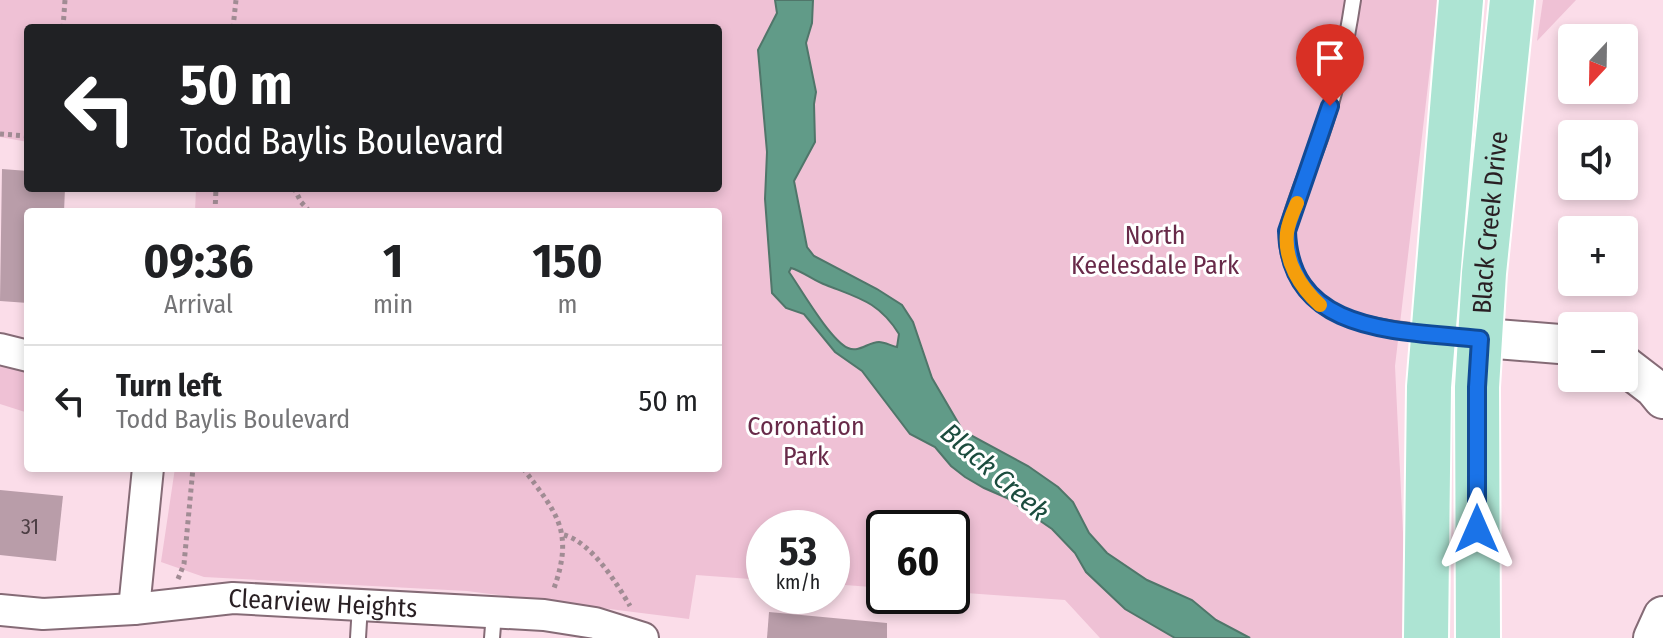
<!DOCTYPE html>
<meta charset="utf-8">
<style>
:root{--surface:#fff;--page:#f6f6f6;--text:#202124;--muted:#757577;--line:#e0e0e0}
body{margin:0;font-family:"Fira Sans Condensed",sans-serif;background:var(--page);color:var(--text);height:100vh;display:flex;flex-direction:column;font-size:30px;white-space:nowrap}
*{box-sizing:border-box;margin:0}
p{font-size:26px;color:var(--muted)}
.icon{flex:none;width:44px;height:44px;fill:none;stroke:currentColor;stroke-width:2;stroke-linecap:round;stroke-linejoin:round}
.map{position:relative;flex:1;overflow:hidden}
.sheet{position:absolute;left:24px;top:208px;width:698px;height:264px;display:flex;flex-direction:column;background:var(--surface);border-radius:8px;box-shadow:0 4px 12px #0003}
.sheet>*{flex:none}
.hud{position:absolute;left:24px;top:24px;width:698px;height:168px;border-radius:8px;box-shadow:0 4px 12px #0003;background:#202124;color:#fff;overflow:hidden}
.needle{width:52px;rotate:202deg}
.fabs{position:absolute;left:1558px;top:24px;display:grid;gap:16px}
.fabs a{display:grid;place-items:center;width:80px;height:80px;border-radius:8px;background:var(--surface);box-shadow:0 4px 12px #0003;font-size:40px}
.speed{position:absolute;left:746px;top:510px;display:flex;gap:16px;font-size:40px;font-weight:700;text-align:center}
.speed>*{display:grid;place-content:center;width:104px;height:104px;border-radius:50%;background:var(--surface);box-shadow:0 4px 12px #0003;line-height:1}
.speed small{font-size:20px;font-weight:400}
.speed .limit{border:4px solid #111;border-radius:12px;background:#fff;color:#111}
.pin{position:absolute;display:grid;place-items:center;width:68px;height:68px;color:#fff;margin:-82px -34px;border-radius:50% 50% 50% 0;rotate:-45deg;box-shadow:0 0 8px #0007}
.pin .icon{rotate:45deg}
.me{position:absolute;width:88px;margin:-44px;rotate:0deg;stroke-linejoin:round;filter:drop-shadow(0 0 6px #0008)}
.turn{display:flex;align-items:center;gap:28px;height:168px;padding:0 24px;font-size:36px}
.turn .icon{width:104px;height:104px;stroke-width:2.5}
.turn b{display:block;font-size:56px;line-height:68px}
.eta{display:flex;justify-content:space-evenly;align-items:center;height:136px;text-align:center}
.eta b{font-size:48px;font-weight:700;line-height:56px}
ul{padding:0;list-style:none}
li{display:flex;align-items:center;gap:24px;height:112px;padding:0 24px;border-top:2px solid var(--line)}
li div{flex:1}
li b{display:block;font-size:30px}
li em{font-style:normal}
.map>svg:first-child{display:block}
.green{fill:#efc1d5}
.water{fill:#619b88;stroke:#50766a;stroke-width:2;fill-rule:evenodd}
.building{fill:#b99da9}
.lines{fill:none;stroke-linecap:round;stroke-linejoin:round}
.service-casing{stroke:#856b76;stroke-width:18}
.minor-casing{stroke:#856b76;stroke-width:34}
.tertiary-casing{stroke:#856b76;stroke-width:42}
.primary-casing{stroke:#fff;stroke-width:48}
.path{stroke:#a18c94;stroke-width:5;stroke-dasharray:4 4;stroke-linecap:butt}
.service{stroke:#fff;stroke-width:14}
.minor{stroke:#fff;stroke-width:30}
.tertiary{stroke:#fff;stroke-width:38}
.primary{stroke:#ade4d3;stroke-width:44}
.route-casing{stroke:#114b97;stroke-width:20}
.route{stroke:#1a73e8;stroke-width:14}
.slow{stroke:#f59e0b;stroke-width:14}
.labels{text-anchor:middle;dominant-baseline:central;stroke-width:6;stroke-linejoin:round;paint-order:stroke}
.number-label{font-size:22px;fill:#4d3e44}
.street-label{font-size:26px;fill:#291f23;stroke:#fff}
.park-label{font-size:26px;fill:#682a49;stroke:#fff}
.water-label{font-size:28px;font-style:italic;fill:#1b4c3e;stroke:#fff}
</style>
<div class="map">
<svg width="1663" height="638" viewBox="0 0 1663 638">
<rect width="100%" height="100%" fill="#fbdde9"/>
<g class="green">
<path d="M0 0H1438L1395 366 1408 638H1250L1235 630 1125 609 1175 638H1100L1065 600 952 592V528H884V588L832 584V528H764V580L696 575 689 619 467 591 204 577 161 562 175 468H718V212H195L196 188H718V28H28V142L0 137Z"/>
<path d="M1543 0H1576L1537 41Z"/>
<path d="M0 365 28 372V403L25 412 0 404Z"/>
</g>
<path class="water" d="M775 0H813L812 23 806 43 816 92 814 104 815 142 794 181 807 247 814 256 877 289 902 305 913 322 932 378 963 431 1028 466 1058 487 1073 502 1089 533 1107 553 1147 580 1192 600 1216 620 1250 638H1175L1125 609 1086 572 1075 553 1052 529 1007 498 984 488 965 477 951 466 935 447 910 434 862 371 835 352 804 314 786 308 772 293 765 199 767 152 758 50 777 13ZM791 268C804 272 814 281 826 285 859 298 879 302 899 334L897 347C892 346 884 342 879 342 868 342 859 353 848 348 830 340 801 289 789 272Z"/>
<g class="building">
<path d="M2 169 28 171V188H65L64 212H28V303L0 301Z"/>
<path d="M0 490 63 496 56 561 0 555Z"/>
<path d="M769 612 887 623V638H767Z"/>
</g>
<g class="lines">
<g class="service-casing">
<g id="service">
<path d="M1353 0C1346 47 1336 92 1321 136 1310 167 1295 197 1288 228 1285 240 1288 253 1292 264 1312 323 1376 327 1429 333"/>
<path d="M358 638 360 605"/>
<path d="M492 638 494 613"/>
</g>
</g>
<g class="minor-casing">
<g id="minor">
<path d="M0 349 28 356"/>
<path d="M134 609 148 468"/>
<path id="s1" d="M0 610 43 614 134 609 233 598 544 615 595 623 643 638"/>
</g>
</g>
<g class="tertiary-casing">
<g id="tertiary">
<path d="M1434 334 1572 345"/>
<path d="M1624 365 1654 388 1663 399"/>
<path d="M1653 638 1663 616"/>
</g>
</g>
<g class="primary-casing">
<g id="primary">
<path d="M1426 638 1429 387 1461 0"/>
<path id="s2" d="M1478 638 1477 387 1484 273 1512 0"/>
</g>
</g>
<g class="path">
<path d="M63 28 65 0"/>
<path d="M233 28 236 0"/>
<path d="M0 134 28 136"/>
<path d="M294 188 301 202 310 212"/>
<path d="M215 212 216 188"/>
<path d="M523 468C557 514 575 531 553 591"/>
<path d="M564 535C591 542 616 582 630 606"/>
<path d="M178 579 184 564 193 468"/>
</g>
<use href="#service" class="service"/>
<use href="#minor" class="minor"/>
<use href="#tertiary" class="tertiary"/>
<use href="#primary" class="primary"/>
</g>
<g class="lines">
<g class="route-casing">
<path id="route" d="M1330 106 1287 231C1290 336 1402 330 1480 339L1477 387V529"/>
</g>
<use href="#route" class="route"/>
<path class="slow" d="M1297 203C1293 212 1288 223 1287 233 1284 261 1300 287 1320 305"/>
</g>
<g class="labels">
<g class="number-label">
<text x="30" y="526">31</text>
</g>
<g class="street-label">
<text stroke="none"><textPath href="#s2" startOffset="416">Black Creek Drive</textPath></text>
<text stroke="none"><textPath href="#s1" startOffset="324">Clearview Heights</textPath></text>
</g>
<g class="park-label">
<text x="1155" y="235">North<tspan x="1155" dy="30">Keelesdale Park</tspan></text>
<text x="806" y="426">Coronation<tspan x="806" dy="30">Park</tspan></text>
</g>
<g class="water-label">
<text transform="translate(995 472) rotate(41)">Black Creek</text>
</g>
</g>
</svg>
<div class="fabs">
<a><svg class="needle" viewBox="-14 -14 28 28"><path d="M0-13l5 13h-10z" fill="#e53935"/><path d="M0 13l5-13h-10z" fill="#757577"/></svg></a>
<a><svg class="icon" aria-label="sound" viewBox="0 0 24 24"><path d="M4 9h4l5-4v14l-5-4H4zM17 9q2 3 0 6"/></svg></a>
<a>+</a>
<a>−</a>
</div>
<div class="speed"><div>53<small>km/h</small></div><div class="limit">60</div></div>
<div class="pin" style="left:1330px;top:106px;background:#d93025"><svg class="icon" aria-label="arrive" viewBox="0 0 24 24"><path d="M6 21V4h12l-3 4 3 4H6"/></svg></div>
<svg class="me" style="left:1477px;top:529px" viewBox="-20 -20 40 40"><path d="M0-17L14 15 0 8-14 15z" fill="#1a73e8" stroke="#fff" stroke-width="4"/></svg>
<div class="hud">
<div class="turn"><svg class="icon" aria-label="left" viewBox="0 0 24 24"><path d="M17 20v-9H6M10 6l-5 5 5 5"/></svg><div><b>50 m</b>Todd Baylis Boulevard</div></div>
</div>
<section class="sheet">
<div class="eta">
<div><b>09:36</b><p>Arrival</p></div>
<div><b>1</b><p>min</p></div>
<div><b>150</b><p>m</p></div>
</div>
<ul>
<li><svg class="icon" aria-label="left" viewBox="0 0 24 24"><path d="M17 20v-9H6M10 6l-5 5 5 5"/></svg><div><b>Turn left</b><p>Todd Baylis Boulevard</p></div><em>50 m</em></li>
</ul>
</section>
</div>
